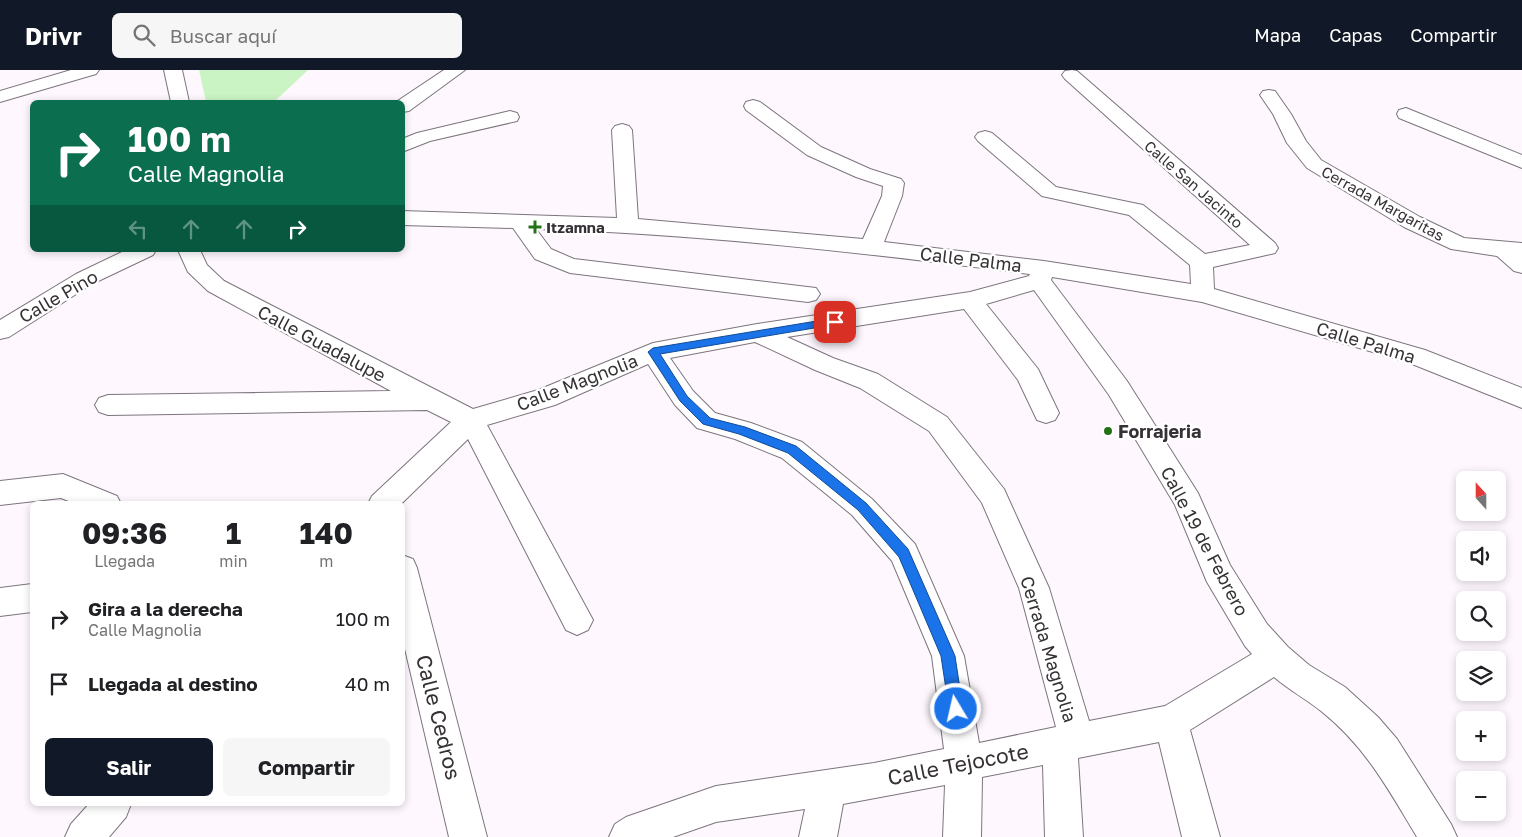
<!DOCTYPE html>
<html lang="es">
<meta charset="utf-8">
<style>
:root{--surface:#fff;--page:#f6f6f6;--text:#202124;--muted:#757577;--accent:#111827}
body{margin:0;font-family:"Golos Text",sans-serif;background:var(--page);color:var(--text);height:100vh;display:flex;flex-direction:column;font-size:19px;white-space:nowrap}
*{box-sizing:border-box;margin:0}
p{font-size:16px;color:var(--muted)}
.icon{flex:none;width:28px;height:28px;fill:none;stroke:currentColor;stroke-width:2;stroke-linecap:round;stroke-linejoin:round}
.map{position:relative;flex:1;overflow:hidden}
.panel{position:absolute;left:30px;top:431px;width:375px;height:305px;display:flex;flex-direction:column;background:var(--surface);border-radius:8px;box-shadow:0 2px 8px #0003}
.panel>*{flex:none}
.banner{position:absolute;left:30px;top:30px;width:375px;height:152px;border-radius:8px;box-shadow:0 2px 8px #0003;background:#0b6e4f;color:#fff;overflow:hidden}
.needle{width:32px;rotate:339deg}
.tools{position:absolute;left:1456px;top:401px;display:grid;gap:10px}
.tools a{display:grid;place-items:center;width:50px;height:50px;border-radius:8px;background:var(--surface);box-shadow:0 2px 8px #0003;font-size:25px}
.pin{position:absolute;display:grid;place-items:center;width:42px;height:42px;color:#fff;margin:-21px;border-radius:10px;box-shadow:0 2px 8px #0006}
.me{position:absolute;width:55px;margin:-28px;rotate:351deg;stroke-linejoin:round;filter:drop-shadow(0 0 4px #0008)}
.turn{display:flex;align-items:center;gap:18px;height:105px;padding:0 15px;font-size:22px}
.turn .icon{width:65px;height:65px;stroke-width:2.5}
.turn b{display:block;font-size:35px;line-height:42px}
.lanes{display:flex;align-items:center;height:48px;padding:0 15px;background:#0003;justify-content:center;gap:25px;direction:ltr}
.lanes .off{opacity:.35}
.eta{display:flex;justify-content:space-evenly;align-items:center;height:85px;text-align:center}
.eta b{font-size:30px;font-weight:700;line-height:35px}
.button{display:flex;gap:10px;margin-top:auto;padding:10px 15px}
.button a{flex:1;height:58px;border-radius:8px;background:var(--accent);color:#fff;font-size:20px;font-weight:700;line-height:58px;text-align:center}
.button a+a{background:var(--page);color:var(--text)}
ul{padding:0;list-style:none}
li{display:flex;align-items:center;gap:15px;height:65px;padding:0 15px}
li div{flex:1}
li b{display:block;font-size:19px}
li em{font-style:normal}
header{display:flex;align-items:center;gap:30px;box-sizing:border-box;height:70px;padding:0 25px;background:var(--accent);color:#fff}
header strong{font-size:24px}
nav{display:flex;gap:28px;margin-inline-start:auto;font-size:18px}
.search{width:350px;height:45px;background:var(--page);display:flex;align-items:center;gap:12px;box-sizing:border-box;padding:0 18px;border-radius:8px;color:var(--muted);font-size:19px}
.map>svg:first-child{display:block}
.green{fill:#cbf4c4}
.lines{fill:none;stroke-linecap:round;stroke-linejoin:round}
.street-casing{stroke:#7d747e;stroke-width:2}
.street{fill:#fff;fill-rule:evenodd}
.route{fill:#1a73e8;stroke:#114b97}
.poi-dot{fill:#247218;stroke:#fff;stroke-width:2}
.labels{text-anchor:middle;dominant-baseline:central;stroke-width:4.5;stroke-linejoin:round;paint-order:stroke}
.far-street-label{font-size:15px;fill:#353135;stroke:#fff}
.far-poi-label{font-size:15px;font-weight:bold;fill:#353135;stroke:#fff;text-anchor:start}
.street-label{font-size:18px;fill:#353135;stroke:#fff}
.poi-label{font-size:18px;font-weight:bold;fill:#353135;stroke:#fff;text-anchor:start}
.near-street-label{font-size:21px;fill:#353135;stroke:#fff}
</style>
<header>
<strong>Drivr</strong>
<div class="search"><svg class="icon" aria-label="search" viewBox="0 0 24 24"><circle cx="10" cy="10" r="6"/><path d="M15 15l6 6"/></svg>Buscar aquí</div>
<nav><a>Mapa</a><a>Capas</a><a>Compartir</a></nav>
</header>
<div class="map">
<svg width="1522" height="767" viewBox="0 0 1522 767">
<rect width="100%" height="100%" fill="#fef8fe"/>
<path class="green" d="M199 0H308L274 32H206Z"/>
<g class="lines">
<g class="street-casing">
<g id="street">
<path d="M71 0H99L96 4 0 32V21Z"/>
<path d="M164 0H182L189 32H171Z"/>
<path d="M444 0H465L409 41 402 42V32H396Z"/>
<path d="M1072 0 1077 1 1275 173 1278 178 1275 183 1213 197 1214 219 1425 280 1522 318V338L1407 292 1202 232 1052 207 1051 210 1127 311 1198 423 1230 495 1267 554 1288 577 1309 595 1345 617 1378 647 1397 669 1451 754 1457 767H1417C1388 719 1366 677 1321 641 1306 629 1289 620 1274 607L1190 660 1220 767H1182L1159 672 1078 688 1083 767H1045L1043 695 982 707 981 767H943L945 715 843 734 837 767H799L805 739 716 752 673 767H609L615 754 626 747 716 716 874 693 944 679 932 586 892 491 852 445 782 388 735 369 697 358 675 335 648 294 555 335 487 355 593 550 588 560 577 565 566 560 468 369 401 434H368L372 426 451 352 427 340 108 345 99 342 95 335 99 328 108 325 391 321 208 221 188 202 178 180H200L207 195 224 211 473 339 538 320 653 273 757 254 970 222 1029 206 1030 204C866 183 701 164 536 159L551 179 574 189 816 218 820 224 816 230 808 232 570 203 535 189 513 158 402 155V141L617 148 612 60 615 56 622 54 629 56 632 60 638 149 863 169 882 126 883 116 856 107 807 85 746 40 744 36 746 32 753 30 760 32 821 77 870 99 901 109 904 113 902 126 884 172 1044 191 1191 214 1190 195 1129 145 1042 126 978 71 975 67 978 63 985 61 992 63 1056 117 1143 135 1205 184 1250 175 1065 9 1062 5 1065 1ZM1034 220 1109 325 1175 435 1207 512 1245 576 1252 584 1165 636 1089 651 1049 518 1004 419 947 347 878 304 833 288 787 267 964 239 1018 310 1037 350 1046 353 1055 350 1059 343 1038 299 986 234ZM755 272 815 300 860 318 929 361 982 433 1019 518 1056 657 979 673 964 586 915 474 872 429 802 372 751 353 715 343 693 321 670 288Z"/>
<path d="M1269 20 1275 21 1291 44 1306 71 1321 90 1420 147 1464 168 1522 173V203L1514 201 1497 186 1451 179 1404 157 1307 98 1287 73 1273 44 1260 25 1263 21Z"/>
<path d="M1406 38 1522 85V98L1399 48 1397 44 1399 40Z"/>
<path d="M510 41 517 43 519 47 517 51 430 71 402 82V69L417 63Z"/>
<path d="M126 180H156L153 185 92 214 9 267 0 269V250L76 204Z"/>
<path d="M63 404 117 426 121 434H76L61 428 0 435V411Z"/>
<path d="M402 485 413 489 417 498 487 767H449L402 566Z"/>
<path d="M32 514V542L0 546V518Z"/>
<path d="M89 734H131L126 747 109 767H65L71 754Z"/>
</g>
</g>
<use href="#street" class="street"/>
</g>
<path class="route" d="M835 248 840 252 838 254 660 284 687 326 710 348 745 357 796 376 866 433 908 479 955 586 963 639 961 644 956 646 951 644 949 639 941 586 899 487 858 440 788 383 739 364 703 354 680 331 648 282 653 278Z"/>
<g class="poi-dot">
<path d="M532.5 149.5h5v5h5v5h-5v5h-5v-5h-5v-5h5z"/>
<circle cx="1108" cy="361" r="5"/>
</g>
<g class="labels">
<g class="far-street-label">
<text transform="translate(1194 114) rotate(41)">Calle San Jacinto</text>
<text transform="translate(1383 133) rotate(29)">Cerrada Margaritas</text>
</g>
<g class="far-poi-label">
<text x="546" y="157">Itzamna</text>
</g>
<g class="street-label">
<text transform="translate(971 189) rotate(7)">Calle Palma</text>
<text transform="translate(58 226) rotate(-30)">Calle Pino</text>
<text transform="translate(1366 272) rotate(17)">Calle Palma</text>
<text transform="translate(322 273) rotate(28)">Calle Guadalupe</text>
<text transform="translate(577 312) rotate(-21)">Calle Magnolia</text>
<text transform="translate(1205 471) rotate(62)">Calle 19 de Febrero</text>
<text transform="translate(1049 579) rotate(73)">Cerrada Magnolia</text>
</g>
<g class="poi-label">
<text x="1118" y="361">Forrajeria</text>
</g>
<g class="near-street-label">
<text transform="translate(439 647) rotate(76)">Calle Cedros</text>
<text transform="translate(958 694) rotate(-11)">Calle Tejocote</text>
</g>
</g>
</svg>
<div class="tools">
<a><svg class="needle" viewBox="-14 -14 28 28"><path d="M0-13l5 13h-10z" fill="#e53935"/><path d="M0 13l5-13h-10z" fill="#757577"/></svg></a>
<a><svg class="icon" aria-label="sound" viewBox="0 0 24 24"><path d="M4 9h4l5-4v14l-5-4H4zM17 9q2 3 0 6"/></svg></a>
<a><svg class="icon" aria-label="search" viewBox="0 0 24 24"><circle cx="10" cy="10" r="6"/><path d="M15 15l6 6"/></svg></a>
<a><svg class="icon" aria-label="layers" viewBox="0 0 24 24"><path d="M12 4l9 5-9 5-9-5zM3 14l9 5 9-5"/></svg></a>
<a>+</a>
<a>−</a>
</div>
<div class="pin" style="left:835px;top:252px;background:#d93025"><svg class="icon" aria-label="arrive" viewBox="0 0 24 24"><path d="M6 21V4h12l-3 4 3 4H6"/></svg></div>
<svg class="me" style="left:956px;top:639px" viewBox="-20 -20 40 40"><circle r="17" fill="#1a73e8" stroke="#fff" stroke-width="3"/><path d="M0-11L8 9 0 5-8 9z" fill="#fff"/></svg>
<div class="banner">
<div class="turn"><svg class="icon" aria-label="right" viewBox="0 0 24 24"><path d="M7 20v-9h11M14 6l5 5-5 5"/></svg><div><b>100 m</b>Calle Magnolia</div></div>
<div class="lanes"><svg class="icon off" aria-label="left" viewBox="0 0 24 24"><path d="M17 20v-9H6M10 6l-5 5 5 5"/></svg><svg class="icon off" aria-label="ahead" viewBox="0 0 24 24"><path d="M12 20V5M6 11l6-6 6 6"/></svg><svg class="icon off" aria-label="ahead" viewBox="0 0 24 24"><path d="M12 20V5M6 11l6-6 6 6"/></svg><svg class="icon" aria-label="right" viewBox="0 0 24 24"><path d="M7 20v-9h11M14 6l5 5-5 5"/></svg></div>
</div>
<section class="panel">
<div class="eta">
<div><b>09:36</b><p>Llegada</p></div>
<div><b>1</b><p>min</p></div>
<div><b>140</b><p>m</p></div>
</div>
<ul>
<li><svg class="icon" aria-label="right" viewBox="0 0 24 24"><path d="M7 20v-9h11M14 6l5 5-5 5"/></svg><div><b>Gira a la derecha</b><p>Calle Magnolia</p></div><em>100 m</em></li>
<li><svg class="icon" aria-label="arrive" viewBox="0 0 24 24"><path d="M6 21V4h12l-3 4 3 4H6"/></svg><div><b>Llegada al destino</b></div><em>40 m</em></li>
</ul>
<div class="button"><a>Salir</a><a>Compartir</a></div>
</section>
</div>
